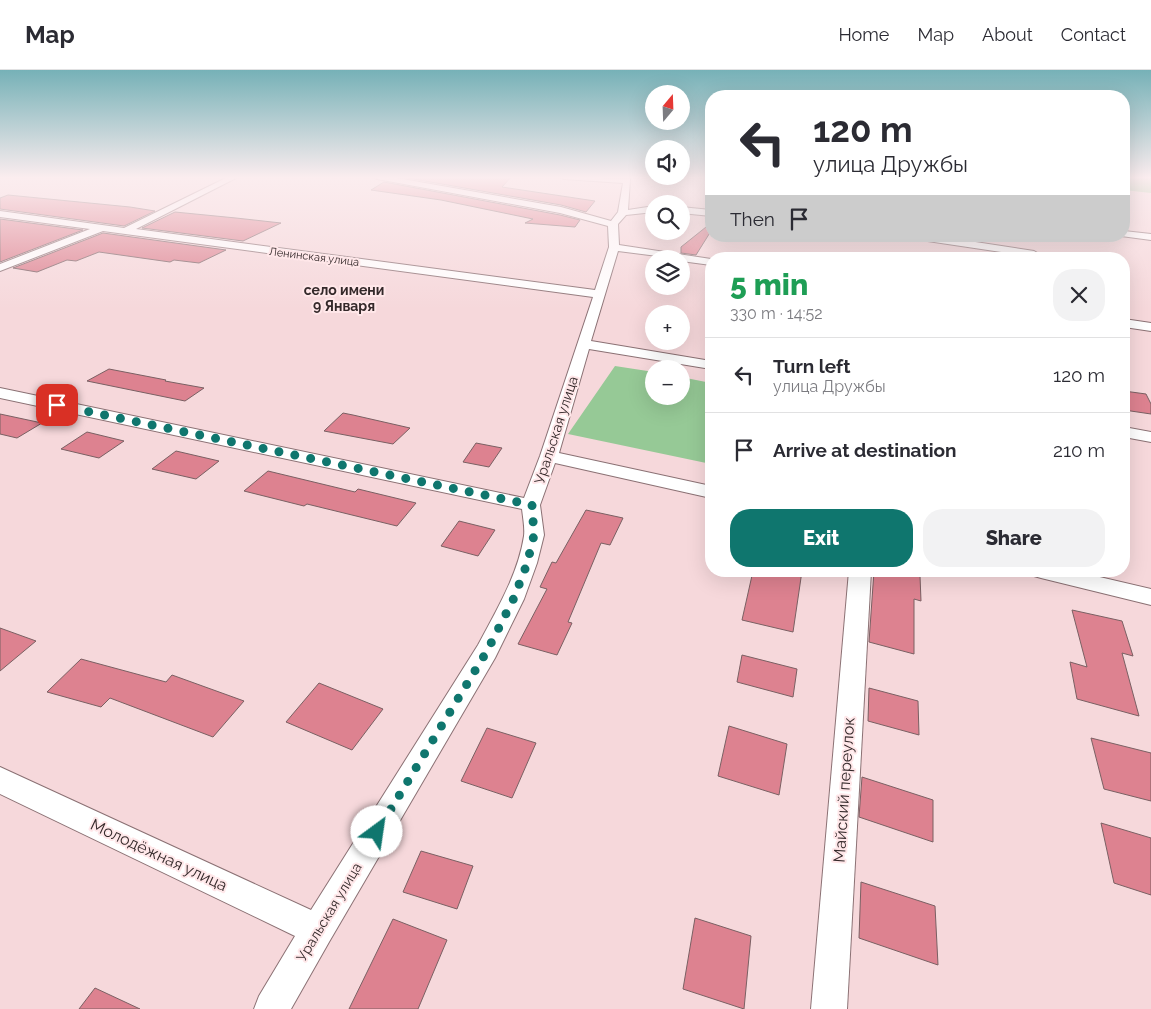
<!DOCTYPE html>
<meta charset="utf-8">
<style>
:root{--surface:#fff;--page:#f2f2f3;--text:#2b2b33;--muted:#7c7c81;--line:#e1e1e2;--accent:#0f766e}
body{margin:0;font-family:Raleway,sans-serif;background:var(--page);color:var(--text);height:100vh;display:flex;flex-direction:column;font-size:19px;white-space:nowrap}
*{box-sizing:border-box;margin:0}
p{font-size:16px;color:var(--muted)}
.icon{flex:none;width:28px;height:28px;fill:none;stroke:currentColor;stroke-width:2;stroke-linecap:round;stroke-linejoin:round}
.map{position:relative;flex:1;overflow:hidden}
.panel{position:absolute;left:705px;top:182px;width:425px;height:325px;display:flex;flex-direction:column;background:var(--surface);border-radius:20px;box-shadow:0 5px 20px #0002}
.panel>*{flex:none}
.hud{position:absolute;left:705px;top:20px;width:425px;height:152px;border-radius:20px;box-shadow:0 5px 20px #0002;background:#fff;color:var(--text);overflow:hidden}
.needle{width:32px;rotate:19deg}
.controls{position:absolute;left:645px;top:15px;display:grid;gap:10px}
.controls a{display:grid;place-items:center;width:45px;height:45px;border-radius:50%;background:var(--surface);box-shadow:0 5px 20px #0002;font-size:25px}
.pin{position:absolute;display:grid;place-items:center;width:42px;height:42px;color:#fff;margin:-21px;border-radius:10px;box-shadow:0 2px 8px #0006}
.me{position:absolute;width:55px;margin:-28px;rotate:31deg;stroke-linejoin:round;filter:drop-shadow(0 0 4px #0008)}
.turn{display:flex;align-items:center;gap:18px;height:105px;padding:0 25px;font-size:22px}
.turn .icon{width:65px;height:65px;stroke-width:2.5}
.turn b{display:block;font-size:35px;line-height:42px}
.then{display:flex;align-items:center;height:48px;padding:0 25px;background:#0003;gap:10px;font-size:19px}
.round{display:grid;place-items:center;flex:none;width:52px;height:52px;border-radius:20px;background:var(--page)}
.headline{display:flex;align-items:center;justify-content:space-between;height:85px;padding:0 25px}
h1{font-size:30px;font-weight:800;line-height:38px;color:#1e9e55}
.primary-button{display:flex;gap:10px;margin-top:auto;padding:10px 25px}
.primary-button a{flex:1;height:58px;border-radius:20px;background:var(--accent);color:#fff;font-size:20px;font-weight:800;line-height:58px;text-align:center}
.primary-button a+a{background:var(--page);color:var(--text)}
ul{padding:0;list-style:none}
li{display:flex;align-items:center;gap:15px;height:75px;padding:0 25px;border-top:1px solid var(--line)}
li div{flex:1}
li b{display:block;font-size:19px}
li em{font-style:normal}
header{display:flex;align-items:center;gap:30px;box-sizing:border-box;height:70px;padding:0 25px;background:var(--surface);border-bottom:1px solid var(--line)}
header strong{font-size:24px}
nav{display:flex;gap:28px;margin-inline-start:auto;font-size:18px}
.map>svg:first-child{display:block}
.green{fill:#96c996}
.forest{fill:#83c585}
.building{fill:#dd8290;stroke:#7a6063}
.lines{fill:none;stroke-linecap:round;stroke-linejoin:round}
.minor-casing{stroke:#8b7174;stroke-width:2}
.minor{fill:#fff;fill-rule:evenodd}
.route{stroke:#0f766e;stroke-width:9;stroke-dasharray:0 16.2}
.labels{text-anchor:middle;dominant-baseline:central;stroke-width:4;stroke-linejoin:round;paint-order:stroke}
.far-street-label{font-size:11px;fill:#34292a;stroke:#ffe7e9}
.far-quarter-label{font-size:14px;font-weight:bold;fill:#34292a;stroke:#ffe7e9}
.street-label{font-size:14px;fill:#34292a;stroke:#ffe7e9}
.near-street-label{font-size:16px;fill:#34292a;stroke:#ffe7e9}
</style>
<header>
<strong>Map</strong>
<nav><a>Home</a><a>Map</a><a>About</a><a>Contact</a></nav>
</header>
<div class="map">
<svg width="1151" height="939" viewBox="0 0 1151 939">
<rect width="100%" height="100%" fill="#f6d8db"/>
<path class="green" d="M615 296 654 302V326H681V307L711 313V394L568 364Z"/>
<path class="forest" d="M1124 107H1151V123L1124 120Z"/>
<g class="building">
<path d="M402 107H511L502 117 595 131 586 142 561 135Z"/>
<path d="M384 112 560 145 580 150 575 157 525 153 533 149 441 130 371 120Z"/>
<path d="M8 125 130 137 155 141 124 156 0 139V128Z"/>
<path d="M175 142 236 148 281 153 243 171 142 158Z"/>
<path d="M0 149 83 160 0 192Z"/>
<path d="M711 153V161L696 185 681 183V177Z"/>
<path d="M103 163 226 180 199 193 174 190 170 192 99 182 76 191 67 190 37 202 13 198Z"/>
<path d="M109 299 166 310 165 311 204 318 185 331 87 311Z"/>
<path d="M1124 321 1146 324 1151 334V344L1124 340Z"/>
<path d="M343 343 353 345 410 358 393 374 324 361Z"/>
<path d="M0 344 42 353 17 368 0 364Z"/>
<path d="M87 362 124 371 99 388 61 379Z"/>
<path d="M476 373 502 378 489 397 463 392Z"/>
<path d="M176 381 219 391 196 409 152 399Z"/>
<path d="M268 401 355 422 358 419 416 433 397 456 307 434 304 436 244 421Z"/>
<path d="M586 440 623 448 610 475 601 473 568 552 572 553 557 585 518 574 547 519 540 517 552 492 556 493Z"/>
<path d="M459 451 495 460 478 486 441 476Z"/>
<path d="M753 501H802L793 562 742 550Z"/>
<path d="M874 501H899L920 506 921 531 914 529V584L869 572Z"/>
<path d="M1072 540 1122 551 1133 586 1122 583 1139 646 1077 629 1070 592 1087 597Z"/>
<path d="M0 558 36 571 0 601Z"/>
<path d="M742 585 797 599 793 627 737 612Z"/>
<path d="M81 589 166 612 172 605 244 631 213 667 110 628 101 637 47 622Z"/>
<path d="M319 613 383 639 352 680 286 652Z"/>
<path d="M869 618 918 631 919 665 868 651Z"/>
<path d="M729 656 787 674 779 725 718 706Z"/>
<path d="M487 658 536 673 512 728 461 711Z"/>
<path d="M1091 668 1151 683V731L1104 719Z"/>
<path d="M862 707 933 730V772L859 747Z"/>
<path d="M1101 753 1151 768V825L1114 813Z"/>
<path d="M421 781 473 796 457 839 403 822Z"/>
<path d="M861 812 935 836 938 895 859 868Z"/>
<path d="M695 848 751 866 744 939 683 919Z"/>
<path d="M393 849 447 870 418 939H349Z"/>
<path d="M95 918 140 939H79Z"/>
</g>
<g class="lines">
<g class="minor-casing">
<g id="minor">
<path d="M228 107H238L136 159 595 220 609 177 608 156 560 143 377 109 373 107H391L561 137 611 151 618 142 623 113 564 109 560 107 630 109 628 140 654 136V142L626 145 618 154 619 175 711 189V195L681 191V189L618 181 591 271 711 291V299L589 279 559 383 711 416V428L555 393 540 435 544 465 537 493 524 529 495 588 329 872 291 939H254L259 926 295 866 0 724V697L311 840 478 575C496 541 518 505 524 466 525 458 523 448 522 439L0 328V318L524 428 540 386 593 227 103 161 0 201V194L90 159 0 147V141L124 158Z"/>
<path d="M681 137 711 140V146L681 143Z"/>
<path d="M1124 161 1151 164V170L1121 166H1124Z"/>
<path d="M909 166H936L1034 181 1039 184 1034 187 914 169Z"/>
<path d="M1124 249 1151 253V261L1124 257Z"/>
<path d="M1124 357 1151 362V372L1124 367Z"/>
<path d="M849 501H871L847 939H811Z"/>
<path d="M1031 501H1074L1151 519V535L1041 508 1034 506Z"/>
</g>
</g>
<use href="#minor" class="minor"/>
</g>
<linearGradient id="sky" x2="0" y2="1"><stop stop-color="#76b1b7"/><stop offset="0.45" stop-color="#fbedef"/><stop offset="1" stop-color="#fbedef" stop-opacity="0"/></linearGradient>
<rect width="1151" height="239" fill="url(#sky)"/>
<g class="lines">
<path class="route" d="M57 335 532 435 534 465 527 494 513 530 487 581 377 762"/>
</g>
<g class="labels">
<g class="far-street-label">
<text transform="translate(314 187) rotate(7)">Ленинская улица</text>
</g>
<g class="far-quarter-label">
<text x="344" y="220">село имени<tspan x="344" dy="16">9 Января</tspan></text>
</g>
<g class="street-label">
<text transform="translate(556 360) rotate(-72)">Уральская улица</text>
<text transform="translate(329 842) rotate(-59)">Уральская улица</text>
</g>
<g class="near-street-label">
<text transform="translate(844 720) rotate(-86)">Майский переулок</text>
<text transform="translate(159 785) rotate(25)">Молодёжная улица</text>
</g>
</g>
</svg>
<div class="controls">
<a><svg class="needle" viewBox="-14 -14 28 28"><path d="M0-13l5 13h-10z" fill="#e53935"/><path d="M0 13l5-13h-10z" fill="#7c7c81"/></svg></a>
<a><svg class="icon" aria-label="sound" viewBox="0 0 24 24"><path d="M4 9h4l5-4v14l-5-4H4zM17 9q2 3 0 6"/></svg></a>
<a><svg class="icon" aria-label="search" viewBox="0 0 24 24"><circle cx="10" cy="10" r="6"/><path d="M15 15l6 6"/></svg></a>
<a><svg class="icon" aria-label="layers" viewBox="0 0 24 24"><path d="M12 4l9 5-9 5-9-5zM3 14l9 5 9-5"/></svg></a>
<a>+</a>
<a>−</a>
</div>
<div class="pin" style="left:57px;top:335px;background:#d93025"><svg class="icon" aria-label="arrive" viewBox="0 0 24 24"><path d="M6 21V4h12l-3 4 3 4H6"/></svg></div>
<svg class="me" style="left:377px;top:762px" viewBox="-20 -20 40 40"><circle r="19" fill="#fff"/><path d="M0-13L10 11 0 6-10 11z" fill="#0f766e"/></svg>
<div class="hud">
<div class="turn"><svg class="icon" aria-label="left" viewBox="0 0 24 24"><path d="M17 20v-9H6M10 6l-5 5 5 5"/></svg><div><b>120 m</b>улица Дружбы</div></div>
<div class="then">Then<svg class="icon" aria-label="arrive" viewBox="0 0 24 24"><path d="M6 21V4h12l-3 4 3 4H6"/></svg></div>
</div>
<section class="panel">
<div class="headline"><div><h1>5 min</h1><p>330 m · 14:52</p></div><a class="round"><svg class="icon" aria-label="close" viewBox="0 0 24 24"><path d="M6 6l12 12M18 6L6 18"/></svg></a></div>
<ul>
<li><svg class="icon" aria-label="left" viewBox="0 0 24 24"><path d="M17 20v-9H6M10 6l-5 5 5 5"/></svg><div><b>Turn left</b><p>улица Дружбы</p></div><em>120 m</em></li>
<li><svg class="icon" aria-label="arrive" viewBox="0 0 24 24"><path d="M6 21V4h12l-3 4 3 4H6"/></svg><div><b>Arrive at destination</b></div><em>210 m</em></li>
</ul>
<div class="primary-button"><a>Exit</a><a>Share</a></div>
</section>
</div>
